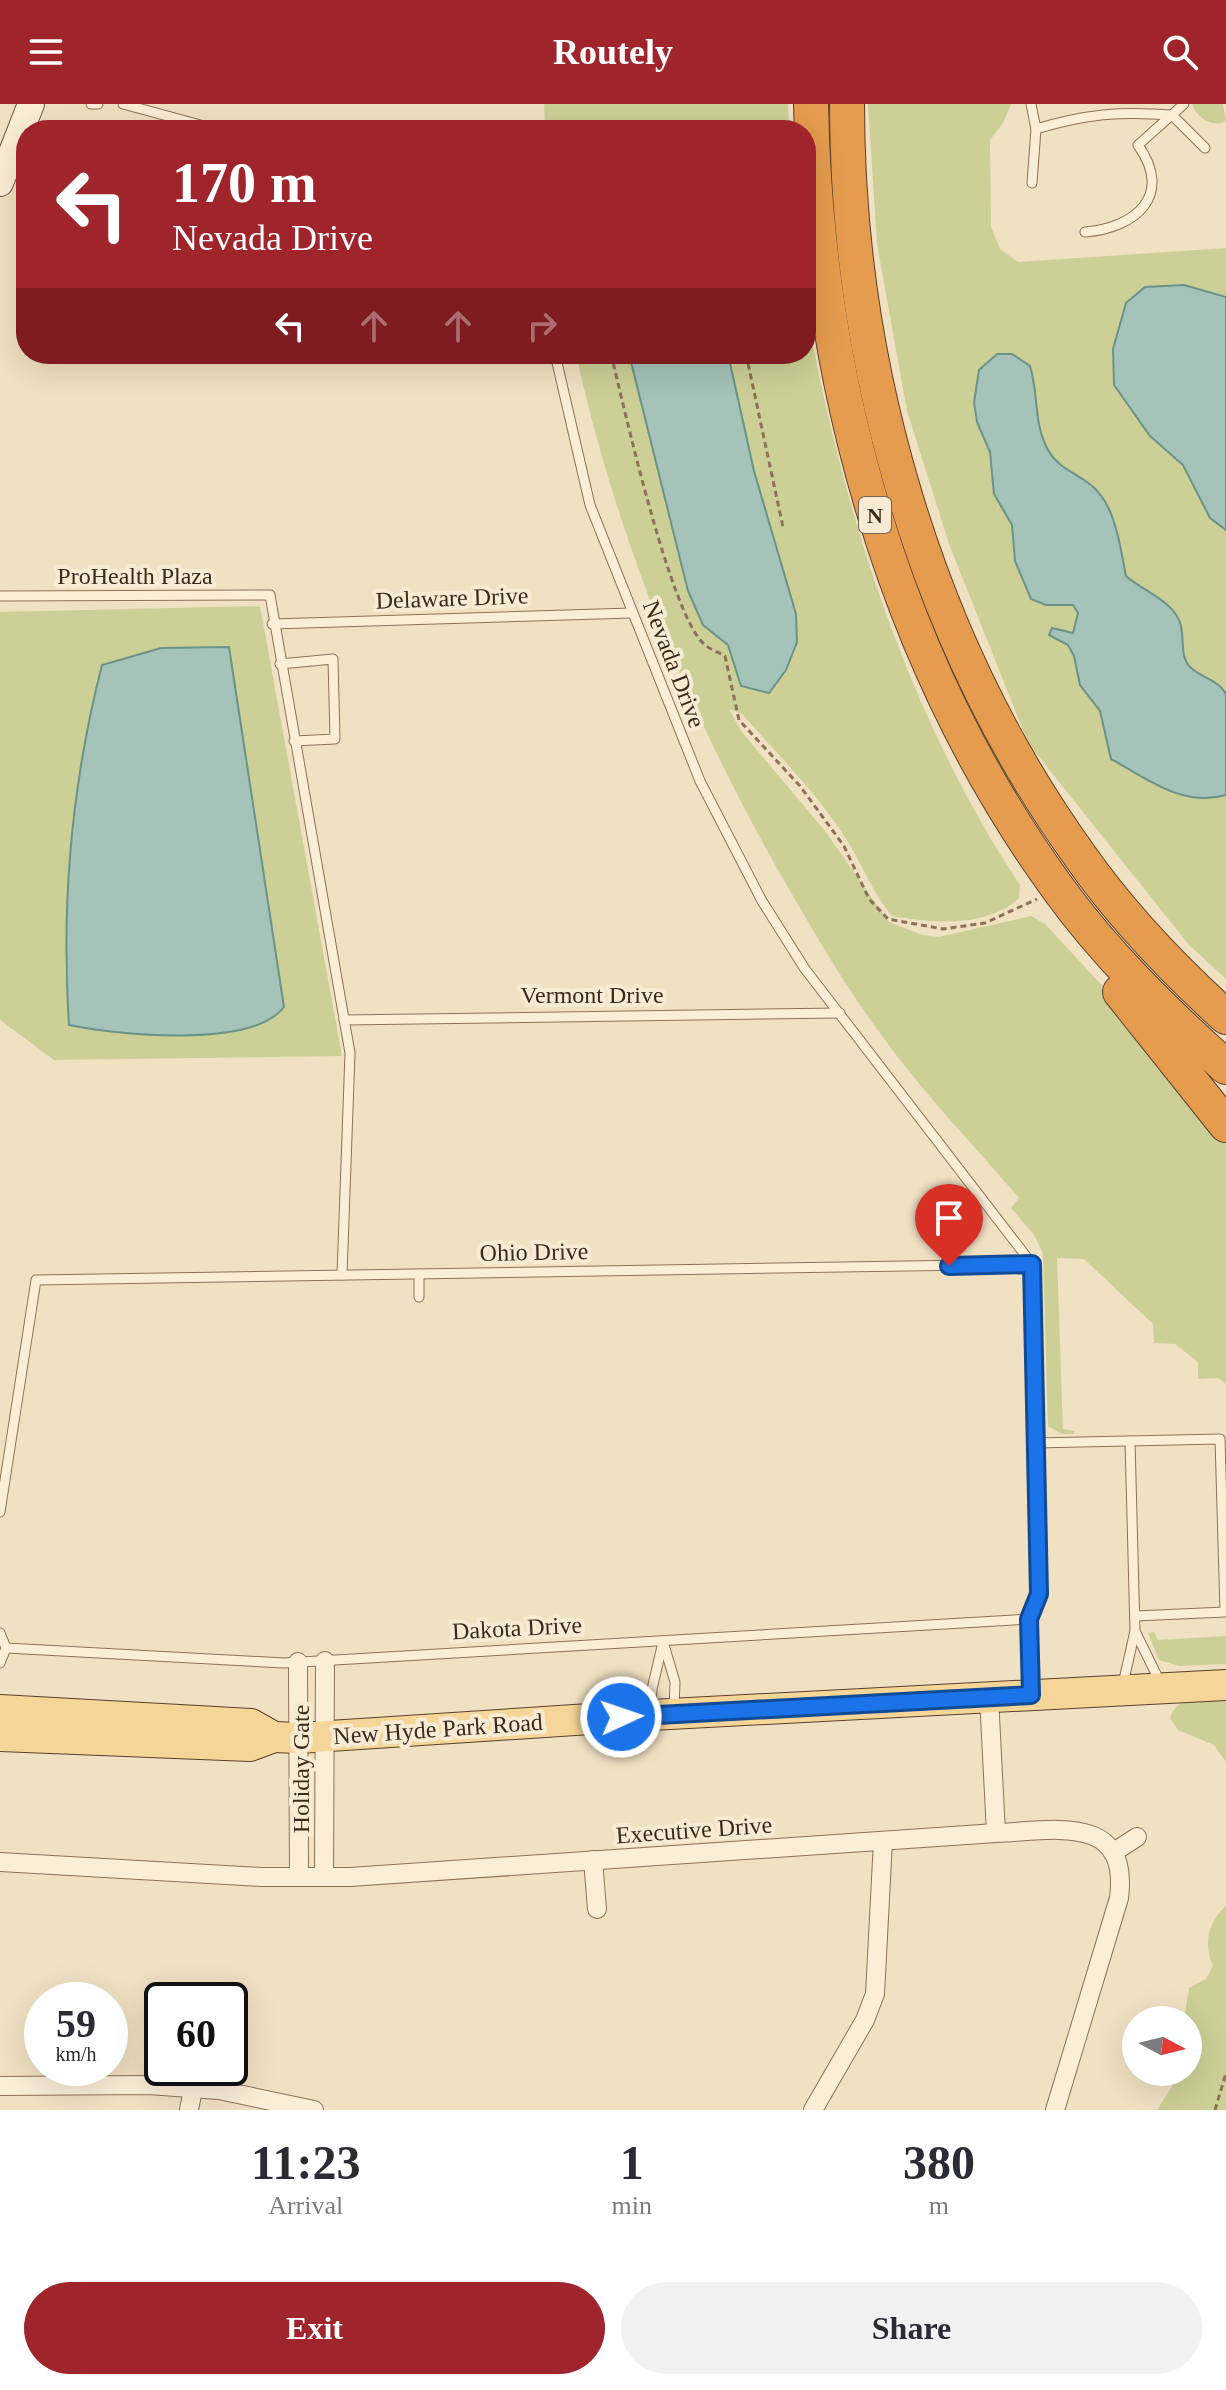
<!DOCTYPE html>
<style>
:root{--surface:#fff;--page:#f2f2f3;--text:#2b2b33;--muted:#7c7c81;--accent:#9f242b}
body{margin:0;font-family:Georgia,serif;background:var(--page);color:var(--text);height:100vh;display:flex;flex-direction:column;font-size:30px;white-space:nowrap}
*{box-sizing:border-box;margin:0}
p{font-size:26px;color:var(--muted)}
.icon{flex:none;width:44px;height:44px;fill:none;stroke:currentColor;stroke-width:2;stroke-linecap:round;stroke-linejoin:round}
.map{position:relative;height:2006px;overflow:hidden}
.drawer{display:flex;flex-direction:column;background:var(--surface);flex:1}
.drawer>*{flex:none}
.hud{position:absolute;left:16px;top:16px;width:800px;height:244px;border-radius:32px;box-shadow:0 8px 32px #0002;background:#9f242b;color:#fff;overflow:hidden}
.needle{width:52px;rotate:97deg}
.controls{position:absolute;left:1122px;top:1902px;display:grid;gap:16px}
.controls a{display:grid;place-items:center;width:80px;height:80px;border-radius:50%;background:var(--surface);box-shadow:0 8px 32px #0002;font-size:40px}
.speed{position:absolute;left:24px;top:1878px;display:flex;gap:16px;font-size:40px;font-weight:700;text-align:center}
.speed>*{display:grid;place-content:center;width:104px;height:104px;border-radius:50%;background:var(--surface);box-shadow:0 8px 32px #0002;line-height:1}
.speed small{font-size:20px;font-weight:400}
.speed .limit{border:4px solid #111;border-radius:12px;background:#fff;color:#111}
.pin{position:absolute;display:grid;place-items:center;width:68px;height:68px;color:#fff;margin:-82px -34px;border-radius:50% 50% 50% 0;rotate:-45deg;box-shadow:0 0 8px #0007}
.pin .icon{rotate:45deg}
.me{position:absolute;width:88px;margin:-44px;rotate:87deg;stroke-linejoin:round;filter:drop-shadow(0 0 6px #0008)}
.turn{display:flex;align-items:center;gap:28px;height:168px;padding:0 24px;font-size:36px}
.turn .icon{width:104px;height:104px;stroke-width:2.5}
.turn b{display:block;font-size:56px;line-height:68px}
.lanes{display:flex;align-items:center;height:76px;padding:0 24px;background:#0003;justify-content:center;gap:40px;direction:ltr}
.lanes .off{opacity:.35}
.eta{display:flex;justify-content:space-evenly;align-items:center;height:136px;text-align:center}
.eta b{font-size:48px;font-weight:700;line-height:56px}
.action{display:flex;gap:16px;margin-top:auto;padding:16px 24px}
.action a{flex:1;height:92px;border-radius:48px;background:var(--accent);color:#fff;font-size:32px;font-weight:700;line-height:92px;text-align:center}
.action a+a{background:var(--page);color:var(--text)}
header{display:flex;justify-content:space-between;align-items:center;height:104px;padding:0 24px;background:var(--accent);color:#fff;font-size:36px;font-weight:700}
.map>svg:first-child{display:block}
.green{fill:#ccd096;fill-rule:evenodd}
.water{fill:#a5c3b9;stroke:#6b9387;stroke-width:2}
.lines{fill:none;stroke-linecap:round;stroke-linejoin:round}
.service-casing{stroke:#8c7258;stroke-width:11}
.minor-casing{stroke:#8c7258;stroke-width:20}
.secondary-casing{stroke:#6e523b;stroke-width:28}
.primary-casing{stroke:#5a402d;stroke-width:32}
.motorway-casing{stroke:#5a402d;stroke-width:36}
.path{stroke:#8c7258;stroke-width:3;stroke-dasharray:6 4;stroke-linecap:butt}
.service{stroke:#fbeed7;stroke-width:9}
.minor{stroke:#fbeed7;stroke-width:18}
.secondary{stroke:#fbeed7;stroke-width:26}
.primary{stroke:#f6d598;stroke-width:30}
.motorway{stroke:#e59c4e;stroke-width:34}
.route-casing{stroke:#114b97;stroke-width:20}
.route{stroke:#1a73e8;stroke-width:14}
.labels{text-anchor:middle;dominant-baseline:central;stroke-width:8;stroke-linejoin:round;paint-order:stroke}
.shield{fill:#f8ebd3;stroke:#746454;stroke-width:2}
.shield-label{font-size:22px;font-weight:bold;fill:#3b2a1d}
.street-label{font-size:24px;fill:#3b2a1d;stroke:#f8ebd3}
</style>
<header><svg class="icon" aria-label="menu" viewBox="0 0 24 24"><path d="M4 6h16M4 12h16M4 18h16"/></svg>Routely<svg class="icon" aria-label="search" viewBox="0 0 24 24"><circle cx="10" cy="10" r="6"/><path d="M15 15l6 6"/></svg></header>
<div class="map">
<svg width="1226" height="2006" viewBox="0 0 1226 2006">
<rect width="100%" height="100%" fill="#f1e1c3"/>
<g class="green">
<path d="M544 0H788L789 26H545Z"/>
<path d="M868 0H1011L1003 19 990 36 991 123 1000 145 1018 158 1226 144V875L1189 841 1028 639 949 440 907 307 877 140Z"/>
<path d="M1192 0H1223L1226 17C1212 24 1197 14 1192 0Z"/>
<path d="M806 203C842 405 906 609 1020 781L1019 794C987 824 932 819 892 812 873 789 863 763 848 738 819 691 778 651 742 610L729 605 741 627 825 727 889 818 923 831 939 833 1031 812 1045 820 1148 931 1226 1034V1280L1218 1274 1198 1275V1258L1175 1240 1154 1239 1153 1220 1084 1155 1057 1154 1063 1325 1074 1327V1330H1062L1048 1322 1043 1149 1034 1131 1011 1104 1019 1094C974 1041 923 989 882 932 845 882 813 827 782 773 688 608 617 436 576 250H806Z"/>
<path d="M260 502 342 952 54 956 0 916V508ZM229 543 284 903 69 921 65 867 70 741Z"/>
<path d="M1154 1528 1158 1536 1226 1532V1560L1179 1562 1159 1556 1148 1529Z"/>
<path d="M1226 1584V1658L1214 1641 1178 1626 1170 1614C1177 1592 1206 1590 1226 1584Z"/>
<path d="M1226 1802V2006H1157L1181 1968H1188V1916H1184L1189 1884 1206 1875 1213 1862C1203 1840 1208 1818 1226 1802Z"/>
</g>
<g class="water">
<path d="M1184 181 1226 193V426L1210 414 1183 361 1150 332 1114 281 1113 245 1126 199 1145 183Z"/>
<path d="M629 250H728L754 367 796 510 797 538 786 566 769 589 741 582 728 541 703 521 688 487Z"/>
<path d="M997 250H1012L1030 262C1039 290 1033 319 1048 346 1059 365 1075 368 1091 381 1116 401 1120 443 1126 472 1143 487 1169 495 1179 516 1186 531 1178 552 1191 564 1202 574 1219 576 1226 590V691C1183 704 1146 674 1111 655L1100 607 1080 581 1074 552 1068 541 1049 531 1052 524 1073 529 1078 509 1073 501H1046L1031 495 1015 457 1012 421 994 390 990 348 977 318 974 298 979 266Z"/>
<path d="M229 543 284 903C252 945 117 931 69 921 61 801 72 678 102 561L161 544Z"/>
</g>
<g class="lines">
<g class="service-casing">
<g id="service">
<path d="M91 0H98"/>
<path d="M123 0 219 26"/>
<path d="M1031 0 1036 25"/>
<path d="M1032 79 1036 25C1086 10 1119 7 1172 11L1205 44"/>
<path d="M1085 128C1135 124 1174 92 1138 41L1184 0"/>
<path d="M555 250 590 401 700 677 762 797 805 865 1032 1160"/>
<path d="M0 492 270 491 350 949 342 1171"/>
<path d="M272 520 632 509"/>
<path d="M280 560 333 555 335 635 294 637"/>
<path d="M344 916 840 909"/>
<path d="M419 1193V1170"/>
<path d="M1035 1339 1220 1335 1225 1508 1135 1512"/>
<path d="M0 1408 36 1176 1032 1160"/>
<path d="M1135 1527 1160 1578"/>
<path d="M0 1529 6 1544"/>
<path d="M664 1541 675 1578 674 1605"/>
<path d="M6 1544 284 1559 1029 1515"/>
<path d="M0 1559 6 1544"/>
<path d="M1123 1580 1135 1527 1130 1337"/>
<path d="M1031 1587 1029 1515 1039 1490 1032 1160"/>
<path d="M651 1605 652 1585 663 1538"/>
</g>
</g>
<g class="minor-casing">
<g id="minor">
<path d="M298 1558 299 1773"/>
<path d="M989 1593 996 1729"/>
<path d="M1114 1748 1137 1733"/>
<path d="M593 1756 597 1805"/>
<path d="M0 1758 261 1773H350L996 1729C1052 1727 1130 1708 1119 1794L1055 2006"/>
<path d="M324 1773 325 1557"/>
<path d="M0 1982 148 1981 219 1986 314 2006"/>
<path d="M189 2006 193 1985"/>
<path d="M813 2006 865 1916 875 1890 883 1737"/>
</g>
</g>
<g class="secondary-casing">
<path id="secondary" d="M0 79 31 0"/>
</g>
<g class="primary-casing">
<g id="primary">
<path d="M0 1606 251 1620 274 1633 299 1634 651 1611 1226 1581"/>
<path d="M0 1632 250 1642 274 1633"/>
</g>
</g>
<g class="motorway-casing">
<g id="motorway">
<path d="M811 0C816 276 894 558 1057 783 1105 850 1165 908 1226 963"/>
<path d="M847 0C847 262 926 538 1080 752 1122 812 1172 864 1226 913"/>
<path d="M1120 888 1226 1021"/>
</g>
</g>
<g class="path">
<path d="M611 250C624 303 670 510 704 540 709 545 718 548 725 552L739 616 800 682 844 742 869 795 888 815 943 825 985 819 1037 795"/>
<path d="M746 250 783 423"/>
<path d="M1215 2006 1226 1969"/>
</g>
<use href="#service" class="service"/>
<use href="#minor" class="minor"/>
<use href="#secondary" class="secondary"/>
<use href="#primary" class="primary"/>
<use href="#motorway" class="motorway"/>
</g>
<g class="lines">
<g class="route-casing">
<path id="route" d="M621 1613 1031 1591 1029 1515 1039 1490 1032 1160 949 1162"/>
</g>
<use href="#route" class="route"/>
</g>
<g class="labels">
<rect class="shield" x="859" y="393" width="32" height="36" rx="6"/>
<g class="shield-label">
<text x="875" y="411">N</text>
</g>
<g class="street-label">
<text x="135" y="472">ProHealth Plaza</text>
<text transform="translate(452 494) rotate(-2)">Delaware Drive</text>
<text transform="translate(674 560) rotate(69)">Nevada Drive</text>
<text x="592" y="891">Vermont Drive</text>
<text transform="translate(534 1148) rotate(-1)">Ohio Drive</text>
<text transform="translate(517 1524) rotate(-3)">Dakota Drive</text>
<text transform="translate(438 1625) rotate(-4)">New Hyde Park Road</text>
<text transform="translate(301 1665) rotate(-90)">Holiday Gate</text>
<text transform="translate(694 1726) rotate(-4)">Executive Drive</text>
</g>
</g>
</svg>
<div class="controls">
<a><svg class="needle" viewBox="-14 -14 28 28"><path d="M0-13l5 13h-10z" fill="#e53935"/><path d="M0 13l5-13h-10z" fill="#7c7c81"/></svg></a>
</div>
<div class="speed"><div>59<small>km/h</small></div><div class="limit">60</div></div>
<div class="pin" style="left:949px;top:1162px;background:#d93025"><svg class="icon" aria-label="arrive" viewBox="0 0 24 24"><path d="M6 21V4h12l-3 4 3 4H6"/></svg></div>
<svg class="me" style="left:621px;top:1613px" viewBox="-20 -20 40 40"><circle r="17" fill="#1a73e8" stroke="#fff" stroke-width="3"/><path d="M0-11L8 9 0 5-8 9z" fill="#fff"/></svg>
<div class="hud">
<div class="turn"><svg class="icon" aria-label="left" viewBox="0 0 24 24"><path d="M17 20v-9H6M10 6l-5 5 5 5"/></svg><div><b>170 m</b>Nevada Drive</div></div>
<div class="lanes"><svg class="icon" aria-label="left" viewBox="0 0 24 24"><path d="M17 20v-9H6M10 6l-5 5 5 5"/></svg><svg class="icon off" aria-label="ahead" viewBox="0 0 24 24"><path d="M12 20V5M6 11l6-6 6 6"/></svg><svg class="icon off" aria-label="ahead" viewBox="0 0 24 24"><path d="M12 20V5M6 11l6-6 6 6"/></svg><svg class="icon off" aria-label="right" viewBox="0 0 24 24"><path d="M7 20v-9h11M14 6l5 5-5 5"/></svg></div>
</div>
</div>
<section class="drawer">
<div class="eta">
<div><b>11:23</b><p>Arrival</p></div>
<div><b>1</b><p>min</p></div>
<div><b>380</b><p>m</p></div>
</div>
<div class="action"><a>Exit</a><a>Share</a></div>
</section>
